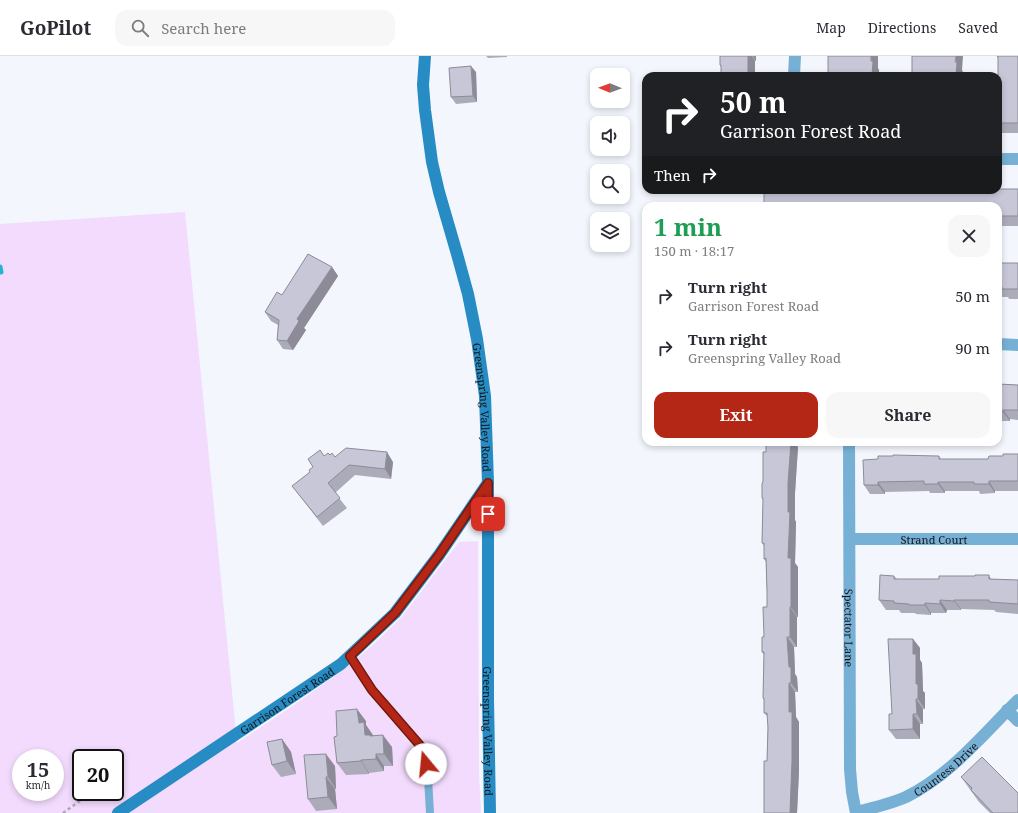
<!DOCTYPE html>
<meta charset="utf-8">
<style>
:root{--surface:#fff;--page:#f7f7f7;--text:#2b2b33;--muted:#7c7c81;--line:#e1e1e2;--accent:#b42615}
body{margin:0;font-family:"Noto Serif",serif;background:var(--page);color:var(--text);height:100vh;display:flex;flex-direction:column;font-size:15px;white-space:nowrap}
*{box-sizing:border-box;margin:0}
p{font-size:13px;color:var(--muted)}
.icon{flex:none;width:22px;height:22px;fill:none;stroke:currentColor;stroke-width:2;stroke-linecap:round;stroke-linejoin:round}
.map{position:relative;flex:1;overflow:hidden}
.details{position:absolute;left:642px;top:146px;width:360px;height:244px;display:flex;flex-direction:column;background:var(--surface);border-radius:12px;box-shadow:0 2px 6px #0003}
.details>*{flex:none}
.top-card{position:absolute;left:642px;top:16px;width:360px;height:122px;border-radius:12px;box-shadow:0 2px 6px #0003;background:#202124;color:#fff;overflow:hidden}
.needle{width:26px;rotate:271deg}
.buttons{position:absolute;left:590px;top:12px;display:grid;gap:8px}
.buttons a{display:grid;place-items:center;width:40px;height:40px;border-radius:8px;background:var(--surface);box-shadow:0 2px 6px #0003;font-size:20px}
.speed{position:absolute;left:12px;top:693px;display:flex;gap:8px;font-size:20px;font-weight:700;text-align:center}
.speed>*{display:grid;place-content:center;width:52px;height:52px;border-radius:50%;background:var(--surface);box-shadow:0 2px 6px #0003;line-height:1}
.speed small{font-size:10px;font-weight:400}
.speed .limit{border:2px solid #111;border-radius:6px;background:#fff;color:#111}
.pin{position:absolute;display:grid;place-items:center;width:34px;height:34px;color:#fff;margin:-17px;border-radius:8px;box-shadow:0 2px 6px #0006}
.me{position:absolute;width:44px;margin:-22px;rotate:343deg;stroke-linejoin:round;filter:drop-shadow(0 0 3px #0008)}
.turn{display:flex;align-items:center;gap:14px;height:84px;padding:0 12px;font-size:18px}
.turn .icon{width:52px;height:52px;stroke-width:2.5}
.turn b{display:block;font-size:28px;line-height:34px}
.then{display:flex;align-items:center;height:38px;padding:0 12px;background:#0003;gap:8px;font-size:15px}
.round{display:grid;place-items:center;flex:none;width:42px;height:42px;border-radius:12px;background:var(--page)}
.headline{display:flex;align-items:center;justify-content:space-between;height:68px;padding:0 12px}
h1{font-size:24px;font-weight:700;line-height:30px;color:#1e9e55}
.cta{display:flex;gap:8px;margin-top:auto;padding:8px 12px}
.cta a{flex:1;height:46px;border-radius:12px;background:var(--accent);color:#fff;font-size:16px;font-weight:700;line-height:46px;text-align:center}
.cta a+a{background:var(--page);color:var(--text)}
ul{padding:0;list-style:none}
li{display:flex;align-items:center;gap:12px;height:52px;padding:0 12px}
li div{flex:1}
li b{display:block;font-size:15px}
li em{font-style:normal}
header{display:flex;align-items:center;gap:24px;box-sizing:border-box;height:56px;padding:0 20px;background:var(--surface);border-bottom:1px solid var(--line)}
header strong{font-size:19px}
nav{display:flex;gap:22px;margin-inline-start:auto;font-size:14px}
.search{width:280px;height:36px;background:var(--page);display:flex;align-items:center;gap:10px;box-sizing:border-box;padding:0 14px;border-radius:12px;color:var(--muted);font-size:15px}
.map>svg:first-child{display:block}
.green{fill:#f2dbfd;fill-rule:evenodd}
.lines{fill:none;stroke-linecap:round;stroke-linejoin:round}
.stream{stroke:#21b5ce;stroke-width:5}
.path{stroke:#a8aab1;stroke-width:2.5;stroke-dasharray:3 3;stroke-linecap:butt}
.lane{stroke:#77b0d5;stroke-width:8}
.street{stroke:#77b0d5;stroke-width:12}
.secondary{stroke:#268cc3;stroke-width:12}
.wall{fill:#acabba}
.shaded-wall{fill:#8c8b97}
.building{fill:#c8c7d8;stroke:#8c8b97}
.route-casing{stroke:#75190e;stroke-width:10}
.route{stroke:#b42615;stroke-width:7}
.labels{text-anchor:middle;dominant-baseline:central;stroke-width:3;stroke-linejoin:round;paint-order:stroke}
.street-label{font-size:11px;fill:#14161c;stroke:#fff}
</style>
<header>
<strong>GoPilot</strong>
<div class="search"><svg class="icon" aria-label="search" viewBox="0 0 24 24"><circle cx="10" cy="10" r="6"/><path d="M15 15l6 6"/></svg>Search here</div>
<nav><a>Map</a><a>Directions</a><a>Saved</a></nav>
</header>
<div class="map">
<svg width="1018" height="757" viewBox="0 0 1018 757">
<rect width="100%" height="100%" fill="#f3f6fd"/>
<path class="green" d="M185 156 237 687 291 651 342 615 375 587 401 562 459 486 478 485 479 716 481 757H0V168ZM21 702H55V736H21ZM81 702H115V736H81Z"/>
<g class="lines">
<path class="stream" d="M0 211 1 216"/>
<g class="path">
<path d="M115 714 120 710 122 703"/>
<path d="M63 757 92 736"/>
</g>
<path class="lane" d="M350 600 372 634 424 694 428 722 430 757"/>
<g class="street">
<path d="M794 20 795 0"/>
<path d="M998 103H1018"/>
<path d="M998 288 1018 289"/>
<path id="s1" d="M849 386 850 713 852 736 856 757"/>
<path id="s2" d="M850 483H1018"/>
<path d="M1007 654 1018 665"/>
<path id="s3" d="M856 756C873 752 890 748 906 741 951 719 983 678 1018 644"/>
</g>
<g class="secondary">
<path id="s4" d="M425 0 423 29 425 54 432 106 439 136 457 198 468 238 477 283 485 340 488 427V643L490 757"/>
<path id="s5" d="M118 757 341 608 395 557 439 499 488 427"/>
</g>
</g>
<g class="wall">
<path d="M486 0H507V1L488 2Z"/>
<path d="M720 0H756V5H755V20H721V11L720 9Z"/>
<path d="M997 0H1018V77H1002L998 71V3Z"/>
<path d="M476 16 477 46 456 48 451 41Z"/>
<path d="M1018 133V170H998V150Z"/>
<path d="M998 207H1018V243H1009L1008 241H998Z"/>
<path d="M332 211 338 220 304 272 306 274 293 294 283 293 277 284 278 269 271 265 265 256 282 239Z"/>
<path d="M998 328 1018 329V364L1010 363V365H998Z"/>
<path d="M798 391 795 437V464L796 466 795 507 798 511V561H797V591H794L795 618 797 621 798 636H795L796 661 799 666V715L797 757H764L767 705 768 661 764 657V644L763 642 764 599 762 596 767 551V536L766 506 764 503V490L762 487 763 444 762 442 766 396Z"/>
<path d="M1018 398V435H995V437L980 438 979 435H945V437H930L929 435 885 436V438H870L864 429 878 403 939 400 941 403H988L1003 400Z"/>
<path d="M330 399 335 401 393 406 391 423 355 419 335 437 347 452 323 470 299 439 292 430 310 416 324 400Z"/>
<path d="M989 519 991 523 1018 524V558L996 556 994 554 961 553V554H947L946 557H931V559L916 558 915 557H901L899 554H886L879 544 894 520 897 523H939Z"/>
<path d="M913 583 920 592V604L922 607 923 635 925 637V653H923V668H920V683H896L889 674 892 658Z"/>
<path d="M366 665V669L373 680 392 691 393 710H384V715L369 717V718L346 719 337 707V680Z"/>
<path d="M282 683 291 696 296 718 281 721 272 709Z"/>
<path d="M335 710 336 733H335L337 753 316 755 308 743Z"/>
<path d="M961 721 1018 757H990L979 746Z"/>
</g>
<g class="shaded-wall">
<path d="M748 0H752L755 5V20H748Z"/>
<path d="M753 0H756V5Z"/>
<path d="M871 0H878V12L879 14V20H872Z"/>
<path d="M956 0H963L962 14 963 16V20H956Z"/>
<path d="M471 10 476 16 477 46 473 40Z"/>
<path d="M332 211 338 220 304 272 306 274 293 294 287 285 297 263Z"/>
<path d="M1003 354 1010 363V365L1003 356Z"/>
<path d="M790 386H794L798 391 795 437V464L796 466 795 507 798 511V561L791 551 788 502V427Z"/>
<path d="M387 396 393 406 391 423 385 413Z"/>
<path d="M989 425 995 435V437L989 428Z"/>
<path d="M878 426 885 436V438L878 429Z"/>
<path d="M938 426 945 435V437L938 428Z"/>
<path d="M940 544 947 554 946 557 940 548Z"/>
<path d="M954 544 961 553V554L954 545Z"/>
<path d="M925 547 931 557V559L925 549Z"/>
<path d="M790 551 797 561V591L790 581Z"/>
<path d="M787 581 794 591 795 618 797 621 798 636 791 627 789 611Z"/>
<path d="M913 583 920 592V604L922 607 923 635 925 637V653L918 643 913 598Z"/>
<path d="M789 627 795 636 796 661 799 666V715L797 757H790Z"/>
<path d="M916 643 923 653V668L917 658Z"/>
<path d="M357 653 366 665V669L373 679V684L365 679 359 667Z"/>
<path d="M913 658 920 668V683L913 673Z"/>
<path d="M383 679 392 691 393 710 384 698Z"/>
<path d="M282 683 291 696 296 718 287 705Z"/>
<path d="M326 698 335 710 336 733 328 721Z"/>
<path d="M376 698 384 710V715L376 703Z"/>
<path d="M361 704 369 717V718L361 705Z"/>
<path d="M326 721 335 733 337 753 328 741Z"/>
</g>
<g class="building">
<path d="M720 0H748V20H721V9H720Z"/>
<path d="M828 0H871V5H873L872 20H828Z"/>
<path d="M912 0H956L955 6H957L956 20H912Z"/>
<path d="M997 0H1018V67H998V0Z"/>
<path d="M471 10 473 40 451 41 449 12Z"/>
<path d="M998 133H1018V160H998V150H764V134H998Z"/>
<path d="M308 198 332 211 297 263 299 265 287 285 277 284 279 264 265 256 277 236 282 239Z"/>
<path d="M998 207H1018V233H1002V231H998Z"/>
<path d="M998 328 1018 329V354H1003V356H998Z"/>
<path d="M766 386H791L788 427V456H790L788 502H791V551H790V581H787L789 611H791V627H789V656H792V705L790 757H764V705H767L768 672 767 657H764V642H763L764 596H762V581H764L763 551H767V536L766 502 764 503V487H762L763 442H762V427L763 426V396H766Z"/>
<path d="M346 392 387 396 385 413 349 409 328 427 340 442 317 461 292 430 310 416 309 414 313 411 308 403 320 394 324 400 328 397 330 399 332 397 335 401Z"/>
<path d="M1003 398H1018V425H989V428H974V426H938V428H924V425L878 426V429H864L863 404 878 403V400H893V399L939 400V403H988L989 400H1003Z"/>
<path d="M880 519 894 520V523H939V520H975V519H989V523L1018 524V548L989 546V544H954V545L940 544V548L925 547V549H909V548L894 547V545L879 544Z"/>
<path d="M888 583H913V598H916V628H918V643H916L917 658H913V673L889 674V658H892Z"/>
<path d="M357 653 359 667 364 666 365 679H370V680L383 679 384 698H376V703L361 704V705L337 707 334 681 337 680 336 655Z"/>
<path d="M282 683 287 705 272 709 267 686Z"/>
<path d="M326 698 328 721H326L328 741 308 743 304 699Z"/>
<path d="M982 701 1018 737V757H993L971 734 972 732 961 721Z"/>
</g>
<g class="lines">
<g class="route-casing">
<path id="route" d="M426 708 424 694 372 634 350 600 395 557 439 499 488 427V458"/>
</g>
<use href="#route" class="route"/>
</g>
<g class="labels">
<g class="street-label">
<text stroke="none"><textPath href="#s4" startOffset="358">Greenspring Valley Road</textPath></text>
<text stroke="none"><textPath href="#s2" startOffset="84">Strand Court</textPath></text>
<text stroke="none"><textPath href="#s1" startOffset="186">Spectator Lane</textPath></text>
<text stroke="none"><textPath href="#s5" startOffset="203">Garrison Forest Road</textPath></text>
<text stroke="none"><textPath href="#s4" startOffset="682">Greenspring Valley Road</textPath></text>
<text stroke="none"><textPath href="#s3" startOffset="101">Countess Drive</textPath></text>
</g>
</g>
</svg>
<div class="buttons">
<a><svg class="needle" viewBox="-14 -14 28 28"><path d="M0-13l5 13h-10z" fill="#e53935"/><path d="M0 13l5-13h-10z" fill="#7c7c81"/></svg></a>
<a><svg class="icon" aria-label="sound" viewBox="0 0 24 24"><path d="M4 9h4l5-4v14l-5-4H4zM17 9q2 3 0 6"/></svg></a>
<a><svg class="icon" aria-label="search" viewBox="0 0 24 24"><circle cx="10" cy="10" r="6"/><path d="M15 15l6 6"/></svg></a>
<a><svg class="icon" aria-label="layers" viewBox="0 0 24 24"><path d="M12 4l9 5-9 5-9-5zM3 14l9 5 9-5"/></svg></a>
</div>
<div class="speed"><div>15<small>km/h</small></div><div class="limit">20</div></div>
<div class="pin" style="left:488px;top:458px;background:#d93025"><svg class="icon" aria-label="arrive" viewBox="0 0 24 24"><path d="M6 21V4h12l-3 4 3 4H6"/></svg></div>
<svg class="me" style="left:426px;top:708px" viewBox="-20 -20 40 40"><circle r="19" fill="#fff"/><path d="M0-13L10 11 0 6-10 11z" fill="#b42615"/></svg>
<div class="top-card">
<div class="turn"><svg class="icon" aria-label="right" viewBox="0 0 24 24"><path d="M7 20v-9h11M14 6l5 5-5 5"/></svg><div><b>50 m</b>Garrison Forest Road</div></div>
<div class="then">Then<svg class="icon" aria-label="right" viewBox="0 0 24 24"><path d="M7 20v-9h11M14 6l5 5-5 5"/></svg></div>
</div>
<section class="details">
<div class="headline"><div><h1>1 min</h1><p>150 m · 18:17</p></div><a class="round"><svg class="icon" aria-label="close" viewBox="0 0 24 24"><path d="M6 6l12 12M18 6L6 18"/></svg></a></div>
<ul>
<li><svg class="icon" aria-label="right" viewBox="0 0 24 24"><path d="M7 20v-9h11M14 6l5 5-5 5"/></svg><div><b>Turn right</b><p>Garrison Forest Road</p></div><em>50 m</em></li>
<li><svg class="icon" aria-label="right" viewBox="0 0 24 24"><path d="M7 20v-9h11M14 6l5 5-5 5"/></svg><div><b>Turn right</b><p>Greenspring Valley Road</p></div><em>90 m</em></li>
</ul>
<div class="cta"><a>Exit</a><a>Share</a></div>
</section>
</div>
